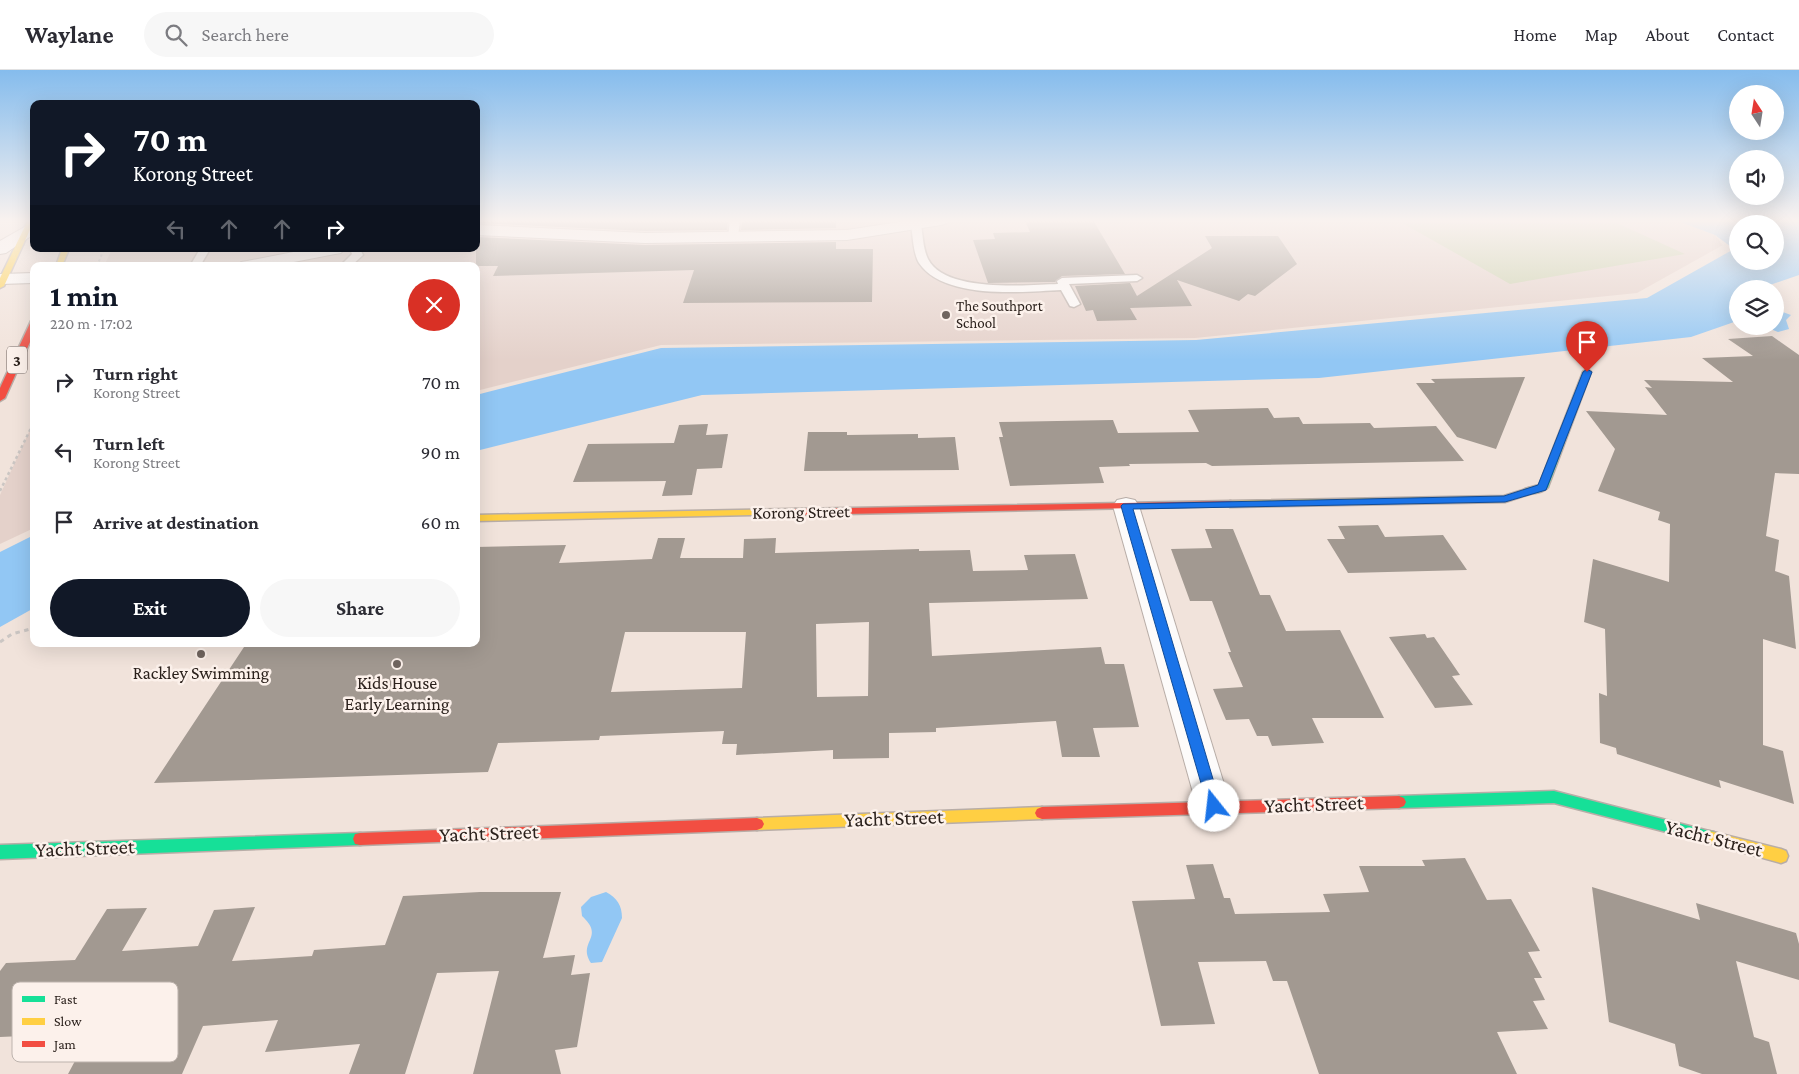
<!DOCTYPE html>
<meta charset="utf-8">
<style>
:root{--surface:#fff;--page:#f7f7f7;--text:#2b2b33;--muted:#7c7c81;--line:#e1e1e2;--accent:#111827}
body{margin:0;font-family:"Crimson Pro",serif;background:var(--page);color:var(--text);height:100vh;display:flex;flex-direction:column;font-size:19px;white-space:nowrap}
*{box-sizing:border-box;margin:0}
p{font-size:16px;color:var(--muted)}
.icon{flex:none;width:28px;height:28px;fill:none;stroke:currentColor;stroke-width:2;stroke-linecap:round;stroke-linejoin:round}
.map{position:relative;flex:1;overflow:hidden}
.details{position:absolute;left:30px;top:192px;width:450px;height:385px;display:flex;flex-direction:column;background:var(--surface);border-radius:10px;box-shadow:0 5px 20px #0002}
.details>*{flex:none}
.top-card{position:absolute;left:30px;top:30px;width:450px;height:152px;border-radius:10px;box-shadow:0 5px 20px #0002;background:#111827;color:#fff;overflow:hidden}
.needle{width:32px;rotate:348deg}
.buttons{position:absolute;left:1729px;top:15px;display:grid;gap:10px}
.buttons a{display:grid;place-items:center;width:55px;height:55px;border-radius:50%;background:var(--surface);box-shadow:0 5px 20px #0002;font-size:25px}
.pin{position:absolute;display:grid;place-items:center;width:42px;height:42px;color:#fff;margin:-51px -21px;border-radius:50% 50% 50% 0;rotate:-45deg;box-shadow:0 0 5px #0007}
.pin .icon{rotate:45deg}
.me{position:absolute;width:55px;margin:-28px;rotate:344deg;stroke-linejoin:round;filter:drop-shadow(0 0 4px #0008)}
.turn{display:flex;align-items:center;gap:18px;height:105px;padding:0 20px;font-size:22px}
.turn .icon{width:65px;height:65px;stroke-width:2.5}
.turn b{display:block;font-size:35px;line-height:42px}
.lanes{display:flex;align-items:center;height:48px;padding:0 20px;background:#0003;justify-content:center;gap:25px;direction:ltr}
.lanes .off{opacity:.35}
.round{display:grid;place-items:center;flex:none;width:52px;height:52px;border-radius:26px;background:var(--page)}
.head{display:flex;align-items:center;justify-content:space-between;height:85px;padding:0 20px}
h1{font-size:30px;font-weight:700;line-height:38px;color:var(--accent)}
.action{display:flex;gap:10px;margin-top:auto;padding:10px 20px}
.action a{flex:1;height:58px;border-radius:30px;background:var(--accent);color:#fff;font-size:20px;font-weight:700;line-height:58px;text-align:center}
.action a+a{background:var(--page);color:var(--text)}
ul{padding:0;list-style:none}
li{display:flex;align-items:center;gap:15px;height:70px;padding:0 20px}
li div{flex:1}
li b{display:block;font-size:19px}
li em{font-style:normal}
header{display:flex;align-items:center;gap:30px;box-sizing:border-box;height:70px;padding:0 25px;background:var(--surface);border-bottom:1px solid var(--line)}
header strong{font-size:24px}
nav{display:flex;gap:28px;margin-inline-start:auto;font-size:18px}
.search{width:350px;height:45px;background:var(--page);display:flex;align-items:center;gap:12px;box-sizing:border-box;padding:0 18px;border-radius:28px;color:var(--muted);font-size:19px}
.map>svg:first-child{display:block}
.education{fill:#e4d1ca}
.green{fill:#c8d0ab}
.water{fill:#92c7f4;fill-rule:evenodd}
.building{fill:#a29991;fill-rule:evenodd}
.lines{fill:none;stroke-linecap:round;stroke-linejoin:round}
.lane-casing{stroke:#b8ada7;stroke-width:3}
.street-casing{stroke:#b8ada7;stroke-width:2}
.fast-casing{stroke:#b8ada7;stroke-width:3}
.slow-casing{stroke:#b8ada7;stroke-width:3}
.jam-casing{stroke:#b8ada7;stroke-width:3}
.path-far2{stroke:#cbc6c3;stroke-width:2;stroke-dasharray:2.5 2.5;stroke-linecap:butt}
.path-far1{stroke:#cbc6c3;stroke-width:2.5;stroke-dasharray:3 3;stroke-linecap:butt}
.path{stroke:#cbc6c3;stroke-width:3;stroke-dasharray:4.5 4.5;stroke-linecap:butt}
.lane{fill:#fdfbfa;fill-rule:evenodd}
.street{fill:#fdfbfa;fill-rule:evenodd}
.fast{fill:#16e098;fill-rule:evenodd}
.slow{fill:#ffcf43;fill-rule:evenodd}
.jam{fill:#f24e42;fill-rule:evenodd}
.route{fill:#1a73e8;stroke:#114b97}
.poi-dot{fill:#70655f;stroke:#fcf1eb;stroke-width:2}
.labels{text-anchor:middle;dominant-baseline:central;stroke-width:5;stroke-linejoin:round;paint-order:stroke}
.far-poi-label{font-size:15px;fill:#2b211c;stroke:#fcf1eb;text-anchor:start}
.shield{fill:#fcf1eb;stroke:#6a5f5a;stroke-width:1}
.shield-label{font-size:16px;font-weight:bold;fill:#2b211c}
.street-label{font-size:18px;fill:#2b211c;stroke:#fcf1eb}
.poi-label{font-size:18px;fill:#2b211c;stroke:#fcf1eb}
.near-street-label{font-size:21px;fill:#2b211c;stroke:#fcf1eb}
.key{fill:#fcf1eb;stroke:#bdb3ad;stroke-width:1}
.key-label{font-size:14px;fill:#2b211c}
</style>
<header>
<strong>Waylane</strong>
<div class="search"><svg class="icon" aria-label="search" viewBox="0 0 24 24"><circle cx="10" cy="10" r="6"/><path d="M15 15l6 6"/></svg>Search here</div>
<nav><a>Home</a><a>Map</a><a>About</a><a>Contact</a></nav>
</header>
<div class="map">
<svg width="1799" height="1004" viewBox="0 0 1799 1004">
<rect width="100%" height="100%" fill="#f1e3db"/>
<g class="education">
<path d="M476 150H1675L1715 165 1723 175 1637 223 1195 268 661 275 476 321V196H104L112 179H476Z"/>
<path d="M34 351V458L0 474V425Z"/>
</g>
<path class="green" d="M1397 150H1610L1685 184 1510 214Z"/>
<g class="water">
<path d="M1675 150H1799V205L1758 219H1738L1737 251 1691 267 1319 308 702 325 476 381V325L661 278 1196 270 1647 228 1734 179 1715 165ZM1738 154H1775V191H1738Z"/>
<path d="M1775 239 1791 245 1786 250 1789 259 1778 262 1763 256H1775Z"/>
<path d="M34 465V538L0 557V482Z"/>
<path d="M606 822C617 828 622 835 622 848L602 892 591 893C577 871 606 868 582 846L581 837 591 827Z"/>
</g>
<g class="building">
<path d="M476 150H728L727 160 645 161 476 153Z"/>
<path d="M742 150H836V158L741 160Z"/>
<path d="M1046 150H1093L1125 204 1062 206 1055 212 988 213 973 170 995 169 993 163 1030 162 1025 151Z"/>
<path d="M1205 166H1278L1297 194 1255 226 1248 224 1239 231 1177 210 1192 236 1130 238 1137 250 1097 251 1093 240 1086 241 1075 216 1130 213 1137 226 1212 178Z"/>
<path d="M476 167 645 175 836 172V179H873L872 232 683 233 694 200 493 206 498 196H476Z"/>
<path d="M1772 266 1799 285V404L1775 403 1766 466 1779 470 1775 501 1789 506 1796 579 1763 569V675L1783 681 1794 734 1719 710 1721 718 1617 684 1616 678 1600 673 1599 623 1607 626 1605 559 1584 552 1593 489 1669 512 1670 454 1658 450 1660 442 1598 421 1615 379 1586 341 1667 345 1645 317 1652 318 1644 310 1733 312 1702 288 1753 286 1728 269Z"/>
<path d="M1525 307 1496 379 1457 367 1416 313H1435L1431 309Z"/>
<path d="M1268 338 1274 348 1299 347 1303 354 1370 353 1374 358 1436 356 1464 391 1212 396 1206 393 1129 394 1130 396 1099 397 1104 413 1010 416 999 367H1003L999 352 1113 350 1118 363 1199 362 1188 340Z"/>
<path d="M708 354 706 365 728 364 722 398 697 399 692 425 662 426 666 411 573 412 588 374 674 373 679 355Z"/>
<path d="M808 362H847V365L918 364V368L955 367 959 400 804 401Z"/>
<path d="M1378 455 1385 467 1443 465 1467 500 1348 503 1327 469H1345L1338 456Z"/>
<path d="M1205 459H1233L1260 525H1270L1286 561 1340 560 1384 648H1312L1324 673 1272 676 1268 666H1257L1249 649 1226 650 1213 619 1243 617 1228 582H1231L1212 531H1190L1171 479 1212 478Z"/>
<path d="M658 468H685L680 488H743L744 469 776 468 775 483 919 479V481L970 480 973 501 1028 500 1024 485 1075 484 1088 529 929 533 932 586 1101 577 1105 594H1124L1139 657 1093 658 1100 687H1062L1056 651 936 658V662L889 663V688L833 689V680L736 685 737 674H722L724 661 600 666 599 670 498 673 488 702 154 713 246 574H476V477L566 475 559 493 652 489ZM869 552 868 626 817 627 816 554ZM625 562H746L742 618 611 622Z"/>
<path d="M1425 564 1427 568 1434 567 1460 605 1452 606 1473 635 1435 638 1389 567Z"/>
<path d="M1465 788 1487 830 1511 829 1540 881 1528 882 1542 908H1534L1545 930 1533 931 1548 959 1497 962 1517 1004H1319L1287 911H1273L1266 891 1198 892 1215 954 1161 956 1132 831 1195 829 1186 795 1213 794 1224 828H1230L1235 844 1330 842 1323 824 1369 822 1359 796H1425L1422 790Z"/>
<path d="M1592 817 1700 850 1696 833 1796 863 1799 874V910L1736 891 1754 967 1769 972 1777 1004H1702L1679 996 1675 974 1609 952Z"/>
<path d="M480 822H561L543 888 575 885 571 905 590 903 577 977 555 980 561 1004H473L499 901 437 903 405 1004H349L360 974 265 982 278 950 203 956 182 1004H68L90 963 0 967V901L6 893 75 890 107 839 147 838 122 881 198 876 214 840 255 837 232 891 312 886 314 880 385 875 403 826Z"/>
</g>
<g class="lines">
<g class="lane-casing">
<g id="lane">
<path d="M730 150H740L738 167 733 170 728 167Z"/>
<path d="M916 152 921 155C923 166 923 179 928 189 945 223 1027 215 1058 214L1057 211 1062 208 1137 205 1142 208 1137 211 1069 214 1080 234 1074 237 1070 236 1061 220C1022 222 944 230 919 193 913 183 913 166 911 155Z"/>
<path d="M200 179H210L200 196H190Z"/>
<path d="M350 179H360L363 185 351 196H340L352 184Z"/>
</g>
</g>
<g class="street-casing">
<g id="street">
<path d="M912 150H949L947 153 941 155 847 170 645 173 476 165V155L645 163 847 160Z"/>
<path d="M28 155 34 156V164L6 183 0 184V171Z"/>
<path d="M309 179H344L341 183 335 184 273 196H238L241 192 247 191Z"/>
<path d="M34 203V213L0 214V204Z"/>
<path d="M1126 428 1135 430 1139 436 1231 737 1226 747 1214 752 1202 747 1197 737 1113 436 1117 430Z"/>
</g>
</g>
<g class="fast-casing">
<g id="fast">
<path d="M1587 299 1591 302 1548 417C1544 422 1532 425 1525 423L1524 421 1525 419 1539 415 1583 302Z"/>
<path d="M1554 721 1709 761 1714 762 1716 767 1714 772 1709 773 1554 733 1399 738 1394 736 1392 732 1394 728 1399 726Z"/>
<path d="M360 763 365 764 367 769 365 774 360 775 0 789V775Z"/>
</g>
</g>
<g class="slow-casing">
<g id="slow">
<path d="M28 150H34V151L4 216 0 218V208Z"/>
<path d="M62 179H69L62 196H56Z"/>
<path d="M1529 418 1533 419 1534 421 1533 423 1505 432 1230 437 1225 434 1230 431 1504 426Z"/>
<path d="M795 439 799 440 800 442 799 444 476 451V445Z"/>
<path d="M1042 737 1047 739 1049 743 1047 747 1042 749 757 760 752 758 750 754 752 750 757 748Z"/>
<path d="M1709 761 1781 779 1786 781 1788 786 1786 791 1781 793 1709 773 1704 772 1702 767 1704 762Z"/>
</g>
</g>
<g class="jam-casing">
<g id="jam">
<path d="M31 251H34V263L5 328 0 331V318Z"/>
<path d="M1230 431 1234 432 1235 434 1234 436 795 445 790 442 795 439Z"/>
<path d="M1399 726 1404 728 1406 732 1404 736 1399 738 1042 749 1037 747 1035 743 1037 739 1042 737Z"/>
<path d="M757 748 762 750 764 754 762 758 757 760 360 775 355 774 353 769 355 764 360 763Z"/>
</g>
</g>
<path class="path-far2" d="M97 196 104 179"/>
<path class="path-far1" d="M0 421 34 352"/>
<path class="path" d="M0 572 12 564 34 558"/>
<use href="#lane" class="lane"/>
<use href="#street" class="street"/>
<use href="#fast" class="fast"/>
<use href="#slow" class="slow"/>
<use href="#jam" class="jam"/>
</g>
<linearGradient id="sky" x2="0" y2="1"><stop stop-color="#85bced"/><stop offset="0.52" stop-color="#f9f2ef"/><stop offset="1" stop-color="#f9f2ef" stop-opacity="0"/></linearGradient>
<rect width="1799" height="290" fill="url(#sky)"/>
<path class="route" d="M1587 299 1592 302 1546 420 1505 432 1133 439 1221 736 1219 741 1214 743 1209 741 1121 436 1123 434 1504 426 1538 415 1583 302Z"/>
<g class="poi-dot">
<circle cx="946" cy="245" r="5"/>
<circle cx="201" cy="584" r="5"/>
<circle cx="397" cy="594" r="5"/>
</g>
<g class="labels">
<g class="far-poi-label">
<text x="956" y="236">The Southport<tspan x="956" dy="17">School</tspan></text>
</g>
<rect class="shield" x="7" y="276.5" width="20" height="27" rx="4"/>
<g class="shield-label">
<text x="17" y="290">3</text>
</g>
<g class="street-label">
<text transform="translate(801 442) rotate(-1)">Korong Street</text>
</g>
<g class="poi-label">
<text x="201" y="603">Rackley Swimming</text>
<text x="397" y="613">Kids House<tspan x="397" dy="21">Early Learning</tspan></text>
</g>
<g class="near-street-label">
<text transform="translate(1314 734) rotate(-2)">Yacht Street</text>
<text transform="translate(894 748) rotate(-2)">Yacht Street</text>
<text transform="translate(489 763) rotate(-2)">Yacht Street</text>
<text transform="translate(1714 768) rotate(14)">Yacht Street</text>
<text transform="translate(85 778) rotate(-2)">Yacht Street</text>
</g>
</g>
<rect x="12" y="912" width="166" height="80" rx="8" class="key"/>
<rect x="22" y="926" width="23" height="6" fill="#16e098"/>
<rect x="22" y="948" width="23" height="7" fill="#ffcf43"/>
<rect x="22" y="971" width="23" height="6" fill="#f24e42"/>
<g class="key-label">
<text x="54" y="934">Fast</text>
<text x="54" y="956">Slow</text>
<text x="54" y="979">Jam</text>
</g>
</svg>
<div class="buttons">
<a><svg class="needle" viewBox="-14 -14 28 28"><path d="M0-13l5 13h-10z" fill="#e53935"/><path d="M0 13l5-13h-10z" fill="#7c7c81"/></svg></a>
<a><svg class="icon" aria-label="sound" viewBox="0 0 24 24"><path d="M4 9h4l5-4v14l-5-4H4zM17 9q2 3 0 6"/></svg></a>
<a><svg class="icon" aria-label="search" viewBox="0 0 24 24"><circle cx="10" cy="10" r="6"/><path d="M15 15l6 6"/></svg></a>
<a><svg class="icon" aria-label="layers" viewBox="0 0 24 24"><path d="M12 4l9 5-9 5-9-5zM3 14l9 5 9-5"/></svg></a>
</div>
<div class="pin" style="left:1587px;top:302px;background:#d93025"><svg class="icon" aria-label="arrive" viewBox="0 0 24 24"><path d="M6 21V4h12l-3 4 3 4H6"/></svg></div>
<svg class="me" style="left:1214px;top:736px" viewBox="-20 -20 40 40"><circle r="19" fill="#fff"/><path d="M0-13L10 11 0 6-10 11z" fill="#1a73e8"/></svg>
<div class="top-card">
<div class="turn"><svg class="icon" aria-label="right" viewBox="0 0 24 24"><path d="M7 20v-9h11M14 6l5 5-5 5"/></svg><div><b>70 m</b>Korong Street</div></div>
<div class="lanes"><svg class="icon off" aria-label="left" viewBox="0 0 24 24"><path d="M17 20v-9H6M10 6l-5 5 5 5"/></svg><svg class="icon off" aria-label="ahead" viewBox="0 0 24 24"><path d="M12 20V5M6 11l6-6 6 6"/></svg><svg class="icon off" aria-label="ahead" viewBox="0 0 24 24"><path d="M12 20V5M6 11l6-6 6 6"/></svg><svg class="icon" aria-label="right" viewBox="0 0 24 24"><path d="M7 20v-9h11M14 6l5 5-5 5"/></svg></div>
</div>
<section class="details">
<div class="head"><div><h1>1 min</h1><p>220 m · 17:02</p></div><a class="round" style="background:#d93025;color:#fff"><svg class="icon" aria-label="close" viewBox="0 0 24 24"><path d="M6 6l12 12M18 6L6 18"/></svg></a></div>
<ul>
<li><svg class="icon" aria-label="right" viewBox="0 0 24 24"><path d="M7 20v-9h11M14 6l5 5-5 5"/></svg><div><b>Turn right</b><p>Korong Street</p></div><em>70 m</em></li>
<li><svg class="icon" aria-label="left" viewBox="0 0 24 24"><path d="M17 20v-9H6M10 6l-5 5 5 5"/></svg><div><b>Turn left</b><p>Korong Street</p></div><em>90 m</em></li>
<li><svg class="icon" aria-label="arrive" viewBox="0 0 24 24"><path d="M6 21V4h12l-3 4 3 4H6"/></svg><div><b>Arrive at destination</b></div><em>60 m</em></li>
</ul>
<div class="action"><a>Exit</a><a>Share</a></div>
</section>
</div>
